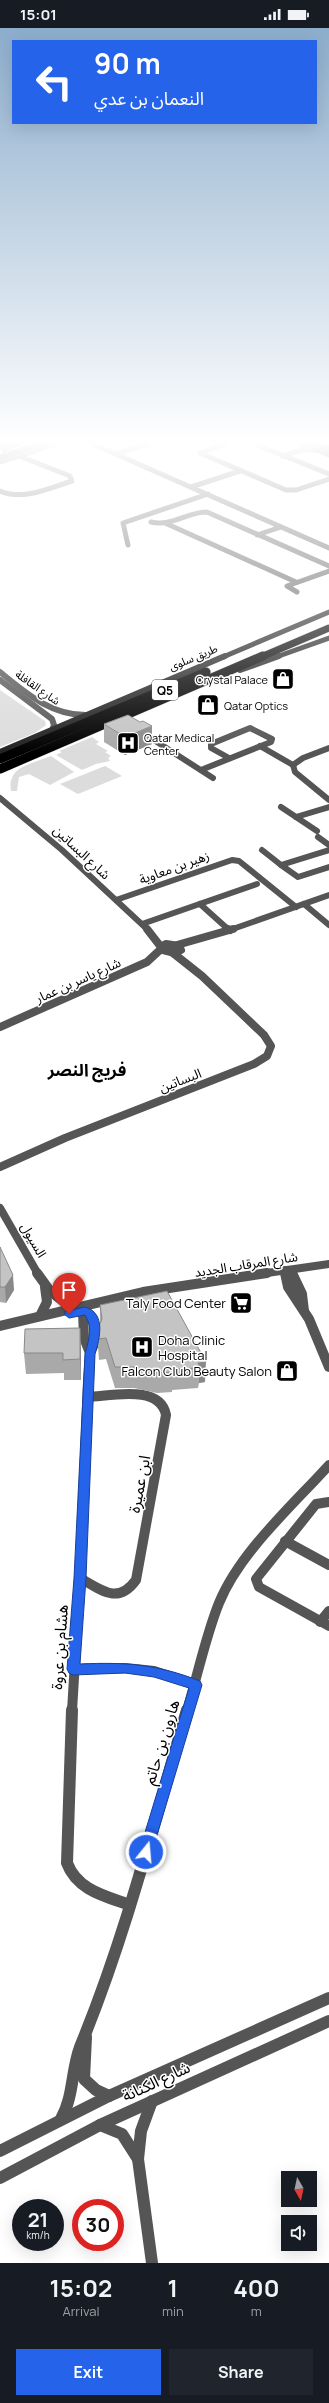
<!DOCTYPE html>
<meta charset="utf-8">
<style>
:root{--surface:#171b24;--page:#20242c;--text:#f1f3f6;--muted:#9ea1a6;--accent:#2563eb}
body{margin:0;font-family:Manrope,"Noto Sans Arabic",sans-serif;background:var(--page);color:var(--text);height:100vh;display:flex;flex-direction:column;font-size:15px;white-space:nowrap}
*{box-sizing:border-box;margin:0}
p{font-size:13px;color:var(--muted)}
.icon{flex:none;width:22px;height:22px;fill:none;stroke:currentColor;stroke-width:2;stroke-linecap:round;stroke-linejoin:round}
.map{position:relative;height:2235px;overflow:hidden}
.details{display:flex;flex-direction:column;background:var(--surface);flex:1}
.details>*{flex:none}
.top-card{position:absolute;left:12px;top:12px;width:305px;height:84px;border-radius:0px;box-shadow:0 4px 16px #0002;background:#2563eb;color:#fff;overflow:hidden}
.needle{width:26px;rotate:171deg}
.buttons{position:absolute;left:281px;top:2143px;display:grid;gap:8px}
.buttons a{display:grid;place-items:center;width:36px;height:36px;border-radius:0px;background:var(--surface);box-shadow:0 4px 16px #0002;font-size:20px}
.speed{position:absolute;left:12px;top:2171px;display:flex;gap:8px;font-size:20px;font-weight:700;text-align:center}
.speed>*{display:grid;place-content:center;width:52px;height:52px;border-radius:50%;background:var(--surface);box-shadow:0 4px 16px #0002;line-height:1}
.speed small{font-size:10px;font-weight:400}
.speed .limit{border:6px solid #d22;background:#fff;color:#111}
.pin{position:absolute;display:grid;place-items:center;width:34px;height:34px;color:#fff;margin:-41px -17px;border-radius:50% 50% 50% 0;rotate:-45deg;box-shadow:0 0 4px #0007}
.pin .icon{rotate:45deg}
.me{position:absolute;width:44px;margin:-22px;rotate:17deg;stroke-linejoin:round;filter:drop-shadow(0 0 3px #0008)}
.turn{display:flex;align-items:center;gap:14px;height:84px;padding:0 16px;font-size:18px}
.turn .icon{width:52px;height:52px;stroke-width:2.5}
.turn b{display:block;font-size:28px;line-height:34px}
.eta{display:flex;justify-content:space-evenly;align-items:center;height:68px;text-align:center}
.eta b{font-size:24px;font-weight:700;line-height:28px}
.primary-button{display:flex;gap:8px;margin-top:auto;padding:8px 16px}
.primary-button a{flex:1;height:46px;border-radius:0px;background:var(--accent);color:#fff;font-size:16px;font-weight:700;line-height:46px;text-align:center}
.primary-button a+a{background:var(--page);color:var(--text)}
.status{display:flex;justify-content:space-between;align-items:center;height:28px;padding:0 20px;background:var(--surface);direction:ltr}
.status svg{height:11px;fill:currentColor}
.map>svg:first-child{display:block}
.green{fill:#dcdcdc}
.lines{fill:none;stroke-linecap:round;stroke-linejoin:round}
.motorway-far1-casing{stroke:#dbdbdb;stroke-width:8}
.motorway-casing{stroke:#dbdbdb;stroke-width:10}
.minor-far4{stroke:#555;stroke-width:5}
.minor-far3{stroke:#555;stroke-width:6}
.minor-far2{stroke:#555;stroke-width:8}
.minor-far1{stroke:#555;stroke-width:10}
.minor{stroke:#555;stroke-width:12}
.tertiary-far2{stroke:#555;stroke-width:8}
.tertiary-far1{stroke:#555;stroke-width:10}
.tertiary{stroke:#555;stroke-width:12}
.secondary-far1{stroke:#222;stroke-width:5}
.secondary{stroke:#222;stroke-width:6}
.motorway-far1{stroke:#000;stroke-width:7}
.motorway{stroke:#000;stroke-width:9}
.wall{fill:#a9a9a9}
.shaded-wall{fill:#898989}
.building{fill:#c4c4c4;stroke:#898989}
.route{fill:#2563eb;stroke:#184099}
.labels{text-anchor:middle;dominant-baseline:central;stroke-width:3;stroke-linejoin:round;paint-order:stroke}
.far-street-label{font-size:11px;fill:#000;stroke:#fff}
.far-poi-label{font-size:11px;fill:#000;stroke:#fff;text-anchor:start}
.shield{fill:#fff;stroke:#4c4c4c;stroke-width:1}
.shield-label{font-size:12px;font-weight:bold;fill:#000}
.street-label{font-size:13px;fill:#000;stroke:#fff}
.poi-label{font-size:13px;fill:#000;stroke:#fff;text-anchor:end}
.near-street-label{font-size:16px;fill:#000;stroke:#fff}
.district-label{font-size:17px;font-weight:bold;fill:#000;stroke:#fff}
</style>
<div class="status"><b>15:01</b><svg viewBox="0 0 49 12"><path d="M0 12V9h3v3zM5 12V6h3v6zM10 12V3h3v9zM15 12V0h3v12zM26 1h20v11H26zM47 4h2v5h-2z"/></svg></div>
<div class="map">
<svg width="329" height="2235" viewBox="0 0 329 2235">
<rect width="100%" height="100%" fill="#fff"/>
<g class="green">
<path d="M0 662 45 693 46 697 35 705 0 719Z"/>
<path d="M92 709 99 714 96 716 108 723 105 724 111 728 108 730 110 733 96 736 82 742 56 727 62 724 59 723Z"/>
<path d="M51 728 74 744 50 757 29 746 19 749 17 763H11C7 738 32 736 51 728Z"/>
<path d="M105 738 122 748 78 766 60 756Z"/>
</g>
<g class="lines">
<g class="motorway-far1-casing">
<g id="motorway-far1">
<path d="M309 413 329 421"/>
<path d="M261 629 329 600"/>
</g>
</g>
<g class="motorway-casing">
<g id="motorway">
<path d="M0 731 206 644"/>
<path d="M0 741 263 628"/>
</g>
</g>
<g class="minor-far4">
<path d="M86 413 329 520"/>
<path d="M233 413 200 425 286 462H296L329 451"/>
<path d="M247 413 329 446"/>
<path d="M0 419 16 413"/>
<path d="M116 426 157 413"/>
<path d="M282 428 301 422H318"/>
<path d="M0 434 65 413"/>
<path d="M191 459 240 443"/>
<path d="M0 463C23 473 49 460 72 453L70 448 19 428"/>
<path d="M151 494C171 499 187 484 207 484L329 538"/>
<path d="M165 495 296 554"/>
<path d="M257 507 281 499"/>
<path d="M128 517 123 495 208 466"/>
<path d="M297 564 287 558 329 543"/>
</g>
<g class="minor-far3">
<path d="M0 644C27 666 52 688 88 687"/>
<path d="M0 652 52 691 54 697 52 702"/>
<path d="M143 705 213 750"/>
<path d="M260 718 293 737"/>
<path d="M293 737 295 744 329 772"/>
<path d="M293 737 303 730 329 720"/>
<path d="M201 742 271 714 272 711 250 700 211 716V720L229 730"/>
<path d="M0 770 62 822 148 902"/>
<path d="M281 779 317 803"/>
<path d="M296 789 329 779"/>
<path d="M318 809 329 817"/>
<path d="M262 822 281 837"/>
<path d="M329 822 281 837 298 849 329 839"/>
<path d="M116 872 232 832 239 833 296 879"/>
<path d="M200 876 229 902"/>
<path d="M304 876 329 897"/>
<path d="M142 896 257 856"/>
<path d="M230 902 329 867"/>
</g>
<g class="minor-far2">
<path d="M147 901 161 919"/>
<path d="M228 901 230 902"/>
<path d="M166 916 179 918 181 922 175 925 163 922 161 919Z"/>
<path d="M177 917 233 901"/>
<path d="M0 999 147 934 161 921"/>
<path d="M0 1139 65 1110 254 1036 267 1028 271 1018 264 1007 202 948 173 925"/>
<path d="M0 1180 38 1246"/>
<path d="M288 1242 293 1246"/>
<path d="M285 1246V1242"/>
</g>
<g class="minor-far1">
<path d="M37 1245 50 1263 72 1280"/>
<path d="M285 1245 288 1259 309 1291 329 1339"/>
<path d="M292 1245 302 1266 304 1283"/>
<path d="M83 1283 84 1310 90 1325"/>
<path d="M40 1288 47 1274 45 1259"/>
<path d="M329 1474 316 1476 256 1551 259 1559 329 1598"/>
<path d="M285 1513 329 1537"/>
<path d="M80 1550C101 1562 118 1577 136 1552L166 1387C160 1356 111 1368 88 1369"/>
<path d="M320 1594 329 1583"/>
<path d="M73 1641 125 1640 154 1643 196 1657"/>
<path d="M72 1683 80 1550 88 1354 90 1325 96 1312 93 1291 85 1282"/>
<path d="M187 1683C197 1649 206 1607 219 1575 240 1524 292 1478 329 1437"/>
</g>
<g class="minor">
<path d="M72 1682 67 1835C77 1862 105 1868 130 1877"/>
<path d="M86 2009 84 2051 96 2062 109 2068"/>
<path d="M152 2073 141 2103 138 2131 152 2235"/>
<path d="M61 2091C74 2068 71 2043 80 2019 125 1910 154 1795 187 1682"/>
<path d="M100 2097 122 2106 138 2131"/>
</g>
<path class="tertiary-far2" d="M260 1246 329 1236"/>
<path class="tertiary-far1" d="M0 1298 143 1264 267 1245"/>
<g class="tertiary">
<path d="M0 2123 109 2068 329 1970"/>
<path d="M0 2150 100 2097 329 1993"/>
</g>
<g class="secondary-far1">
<path d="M295 413 329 427"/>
<path d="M4 422 23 413"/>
<path d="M0 429 49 413"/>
<path d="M223 629 329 584"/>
<path d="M276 629 329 610"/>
</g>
<g class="secondary">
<path d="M240 642 279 628"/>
<path d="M0 724 225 628"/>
</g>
<use href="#motorway-far1" class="motorway-far1"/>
<use href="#motorway" class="motorway"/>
</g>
<g class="wall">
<path d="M140 694 152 698V716L125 727 104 714V696Z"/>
<path d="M0 1219 14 1262 6 1275 0 1274Z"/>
<path d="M167 1263 205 1354 199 1355 198 1360 172 1362V1364L157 1365 134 1360H115L106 1331 99 1332 97 1303 100 1294V1277Z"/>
<path d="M81 1321V1352H64V1345L26 1346 24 1325Z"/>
</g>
<g class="shaded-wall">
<path d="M152 698V716L125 727V709Z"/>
<path d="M13 1247 14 1262 6 1275 5 1259Z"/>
<path d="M80 1300 81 1321V1352L80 1331Z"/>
<path d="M206 1334 205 1354 199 1355V1340L198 1335Z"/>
</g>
<g class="building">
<path d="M128 687 140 694 143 693 152 698 125 709 104 696Z"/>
<path d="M0 1219 13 1247 5 1259H0Z"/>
<path d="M167 1263 206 1334 198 1335 199 1340 171 1341 172 1344 157 1345 134 1339H115L106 1310 98 1311 97 1303 102 1291 100 1277Z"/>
<path d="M80 1300V1331L63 1332V1325H24L25 1301Z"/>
</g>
<linearGradient id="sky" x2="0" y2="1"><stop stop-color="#8cadcc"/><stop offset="0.57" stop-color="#fff"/><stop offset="1" stop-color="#fff" stop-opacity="0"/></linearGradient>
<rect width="329" height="726" fill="url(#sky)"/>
<path class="route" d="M85 1279C106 1285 100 1310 95 1326L86 1550 80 1636C126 1634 156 1636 200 1653L202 1657 152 1824 150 1829 146 1831 141 1829 139 1824 189 1660 154 1649 125 1645 73 1647 69 1645 67 1641 74 1550 85 1326C89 1311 93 1300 85 1287L69 1290 64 1286 66 1283Z"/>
<defs>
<g id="shop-square" transform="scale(1.15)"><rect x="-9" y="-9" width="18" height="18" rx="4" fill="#000" stroke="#fff"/><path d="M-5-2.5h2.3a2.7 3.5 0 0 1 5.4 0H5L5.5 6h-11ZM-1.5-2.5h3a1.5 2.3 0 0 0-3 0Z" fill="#fff"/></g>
<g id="hospital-square" transform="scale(1.15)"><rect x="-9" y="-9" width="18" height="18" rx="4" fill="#000" stroke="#fff"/><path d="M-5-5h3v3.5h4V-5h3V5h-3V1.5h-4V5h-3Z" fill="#fff"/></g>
<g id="supermarket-square" transform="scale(1.15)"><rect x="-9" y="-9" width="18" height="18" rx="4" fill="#000" stroke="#fff"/><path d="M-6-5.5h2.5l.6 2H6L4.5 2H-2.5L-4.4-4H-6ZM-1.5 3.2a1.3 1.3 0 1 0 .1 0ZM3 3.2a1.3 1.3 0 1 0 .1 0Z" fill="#fff"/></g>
</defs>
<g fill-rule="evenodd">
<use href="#shop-square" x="283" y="651"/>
<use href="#shop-square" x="208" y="677"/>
<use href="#hospital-square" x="128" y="715"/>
<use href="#supermarket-square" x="241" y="1275"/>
<use href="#hospital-square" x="142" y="1319"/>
<use href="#shop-square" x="287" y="1343"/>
</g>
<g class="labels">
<g class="far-street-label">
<text transform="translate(193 629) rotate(-22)">طريق سلوى</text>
<text transform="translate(38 659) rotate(35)">شارع القافلة</text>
</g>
<g class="far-poi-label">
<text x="268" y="651" text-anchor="end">Crystal Palace</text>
<text x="224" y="677">Qatar Optics</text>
<text x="144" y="709">Qatar Medical<tspan x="144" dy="13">Center</tspan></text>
</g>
<rect class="shield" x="152" y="652" width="26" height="20" rx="3"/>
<g class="shield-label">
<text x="165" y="662">Q5</text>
</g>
<g class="street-label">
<text transform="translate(82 824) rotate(43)">شارع البساتين</text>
<text transform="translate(174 839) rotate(-20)">زهير بن معاوية</text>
<text transform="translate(78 952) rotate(-24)">شارع ياسر بن عمار</text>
<text transform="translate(180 1052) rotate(-21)">البساتين</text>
<text transform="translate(34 1212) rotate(60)">السيول</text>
<text transform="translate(246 1236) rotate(-9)">شارع المرقاب الجديد</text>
</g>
<g class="poi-label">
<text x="226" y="1275">Taly Food Center</text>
<text x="158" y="1312" text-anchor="start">Doha Clinic<tspan x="158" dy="15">Hospital</tspan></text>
<text x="272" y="1343">Falcon Club Beauty Salon</text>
</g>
<g class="near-street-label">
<text transform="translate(139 1456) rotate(-79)">ابن عميرة</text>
<text transform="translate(59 1619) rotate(-86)">هشام بن عروة</text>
<text transform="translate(161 1714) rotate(-73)">هارون بن حاتم</text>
<text transform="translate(156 2053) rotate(-25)">شارع الكنانة</text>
</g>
<g class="district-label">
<text x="87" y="1041">فريج النصر</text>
</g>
</g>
</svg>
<div class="buttons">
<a><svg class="needle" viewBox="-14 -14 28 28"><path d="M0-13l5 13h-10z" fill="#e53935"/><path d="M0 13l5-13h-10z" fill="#9ea1a6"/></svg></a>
<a><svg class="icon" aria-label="sound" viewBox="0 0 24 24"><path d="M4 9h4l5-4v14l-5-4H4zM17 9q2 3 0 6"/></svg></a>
</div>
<div class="speed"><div>21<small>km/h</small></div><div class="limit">30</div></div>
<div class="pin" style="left:69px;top:1286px;background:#d93025"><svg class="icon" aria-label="arrive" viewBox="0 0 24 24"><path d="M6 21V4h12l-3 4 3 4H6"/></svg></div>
<svg class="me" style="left:146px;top:1824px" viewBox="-20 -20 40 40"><circle r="17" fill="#2563eb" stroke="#fff" stroke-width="3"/><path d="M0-11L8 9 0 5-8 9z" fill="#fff"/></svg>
<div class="top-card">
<div class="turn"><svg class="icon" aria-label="left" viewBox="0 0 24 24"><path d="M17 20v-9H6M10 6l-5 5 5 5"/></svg><div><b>90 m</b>النعمان بن عدي</div></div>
</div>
</div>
<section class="details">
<div class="eta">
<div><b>15:02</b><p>Arrival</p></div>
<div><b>1</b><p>min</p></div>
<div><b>400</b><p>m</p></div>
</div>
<div class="primary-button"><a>Exit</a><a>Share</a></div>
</section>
